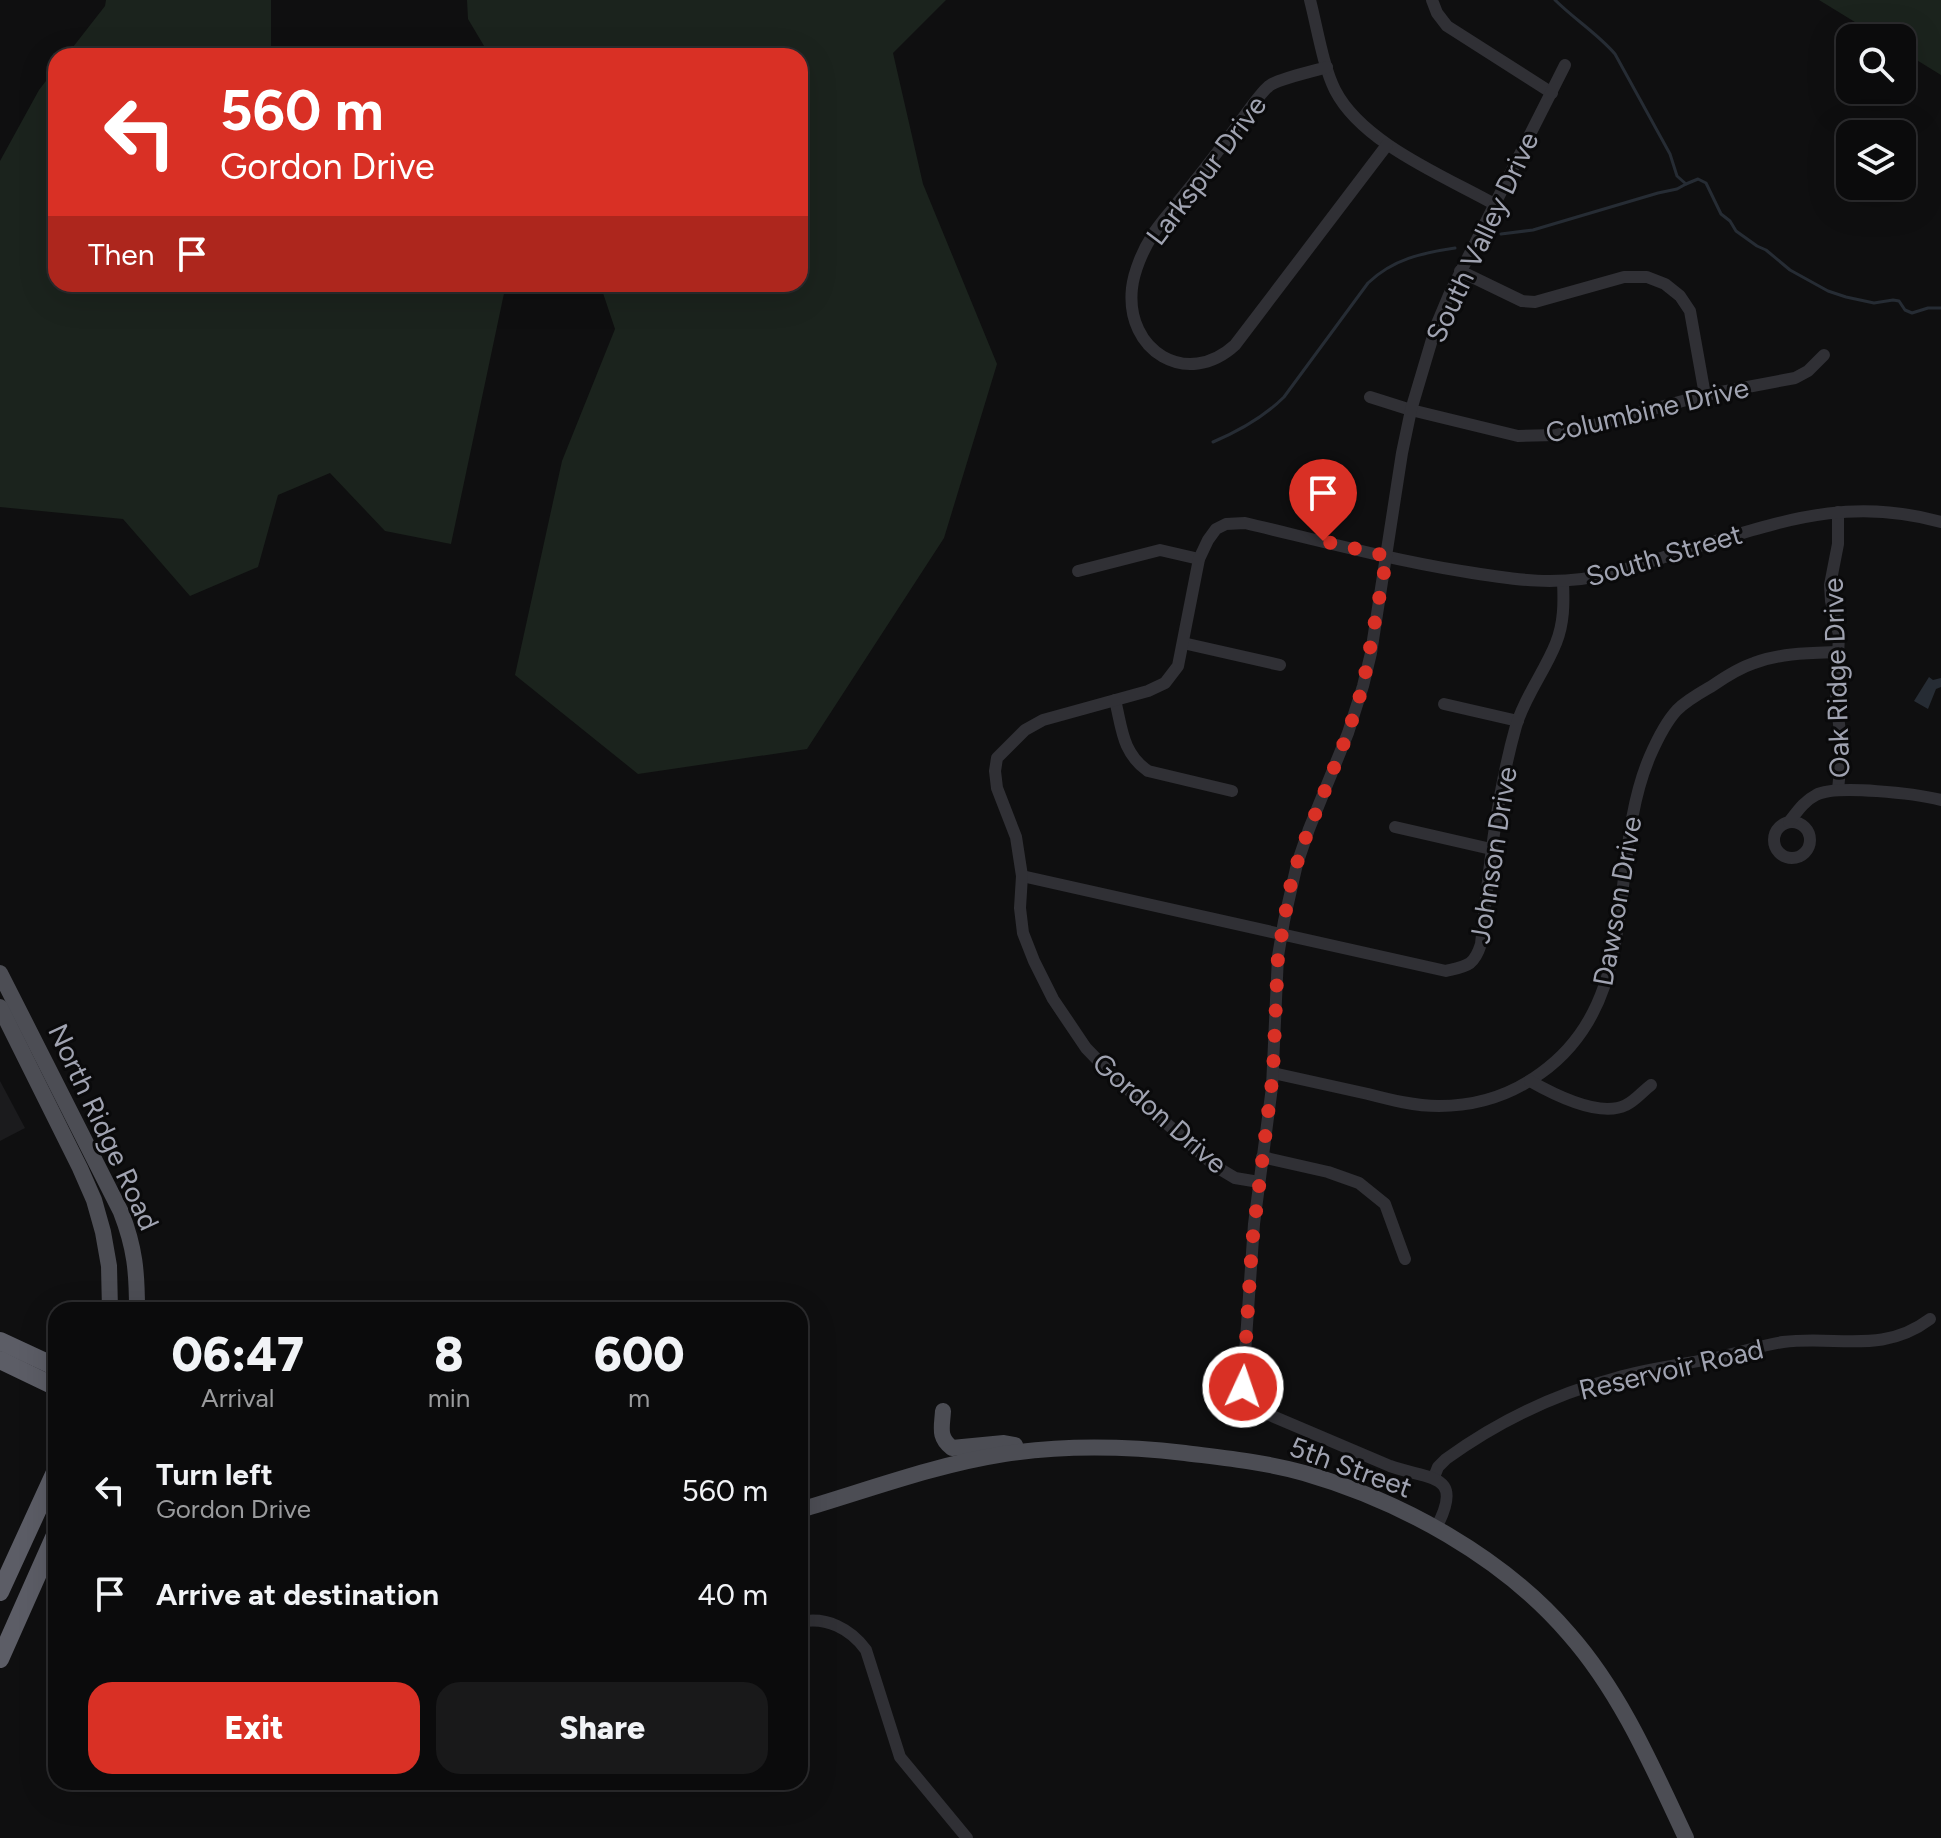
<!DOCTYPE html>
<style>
:root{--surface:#0b0b0c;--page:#19191a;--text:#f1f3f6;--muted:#9a9b9d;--line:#2b2b2d;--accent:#d93025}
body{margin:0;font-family:Figtree,sans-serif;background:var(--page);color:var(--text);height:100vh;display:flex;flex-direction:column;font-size:30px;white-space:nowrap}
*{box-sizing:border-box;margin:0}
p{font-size:26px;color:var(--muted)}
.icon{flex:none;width:44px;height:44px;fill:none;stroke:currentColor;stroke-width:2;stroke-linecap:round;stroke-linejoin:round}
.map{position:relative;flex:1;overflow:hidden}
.side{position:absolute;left:48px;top:1302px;width:760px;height:488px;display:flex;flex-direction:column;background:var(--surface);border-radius:24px;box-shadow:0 8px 32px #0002,0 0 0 2px var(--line)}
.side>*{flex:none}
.banner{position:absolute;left:48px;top:48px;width:760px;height:244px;border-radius:24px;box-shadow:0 8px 32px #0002,0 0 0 2px var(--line);background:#d93025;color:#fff;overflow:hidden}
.buttons{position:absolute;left:1836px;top:24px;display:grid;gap:16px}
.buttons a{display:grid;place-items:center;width:80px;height:80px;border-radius:16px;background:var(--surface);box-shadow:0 8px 32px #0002,0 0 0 2px var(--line);font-size:40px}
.pin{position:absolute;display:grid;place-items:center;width:68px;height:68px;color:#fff;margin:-82px -34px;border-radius:50% 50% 50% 0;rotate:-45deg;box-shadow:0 0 8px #0007}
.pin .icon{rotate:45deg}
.me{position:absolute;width:88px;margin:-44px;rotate:3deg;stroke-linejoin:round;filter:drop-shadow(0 0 6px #0008)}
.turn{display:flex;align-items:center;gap:28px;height:168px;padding:0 40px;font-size:36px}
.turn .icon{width:104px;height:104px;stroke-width:2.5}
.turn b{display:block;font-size:56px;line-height:68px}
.then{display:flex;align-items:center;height:76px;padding:0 40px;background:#0003;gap:16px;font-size:30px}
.eta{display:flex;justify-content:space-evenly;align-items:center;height:136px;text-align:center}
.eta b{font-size:48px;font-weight:800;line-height:56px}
.button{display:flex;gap:16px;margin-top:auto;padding:16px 40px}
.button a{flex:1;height:92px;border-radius:24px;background:var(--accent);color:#fff;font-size:32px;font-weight:800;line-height:92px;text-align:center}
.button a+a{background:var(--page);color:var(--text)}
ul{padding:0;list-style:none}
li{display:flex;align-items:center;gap:24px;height:104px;padding:0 40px}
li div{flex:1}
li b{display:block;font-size:30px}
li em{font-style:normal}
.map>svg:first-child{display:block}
.built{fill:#1b1b1d}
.green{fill:#1b231d}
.water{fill:#262c34}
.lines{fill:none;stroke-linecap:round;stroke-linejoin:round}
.stream{stroke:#262c34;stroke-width:3}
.minor{stroke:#303035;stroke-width:12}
.major{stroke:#4c4d54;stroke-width:16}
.highway{stroke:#5c5d66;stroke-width:18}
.route{stroke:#d93025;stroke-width:14;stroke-dasharray:0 25.2}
.labels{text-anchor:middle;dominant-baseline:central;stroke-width:6;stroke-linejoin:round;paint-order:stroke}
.street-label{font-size:28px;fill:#a0a3b1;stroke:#0a0a0b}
</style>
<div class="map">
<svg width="1941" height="1838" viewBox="0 0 1941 1838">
<rect width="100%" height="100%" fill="#0f0f10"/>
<path class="built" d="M0 1081 25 1128 0 1141Z"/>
<g class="green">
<path d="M106 0H271V56H66L105 6Z"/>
<path d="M467 0H946L893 53 923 184 997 364 944 538 807 749 638 774 515 675 562 461 615 329 600 284H800V56H490L468 19Z"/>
<path d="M1819 0H1941V75L1902 51V38H1881Z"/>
<path d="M56 68V284H506L451 544 385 531 330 473 278 495 258 567 190 596 123 519 0 507V161L39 90Z"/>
</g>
<path class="water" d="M1929 677 1933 680 1941 678V687L1936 689 1928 709 1914 701Z"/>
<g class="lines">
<g class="stream">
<path d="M1555 0C1574 19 1598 34 1615 54L1670 154 1677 176 1686 184 1698 179 1706 183 1721 214 1730 221 1736 231 1757 246 1766 250 1790 270 1828 291 1846 297 1874 303 1893 300 1899 301 1905 310 1912 313 1928 308H1941"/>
<path d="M1501 234 1533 230 1658 193 1677 189 1686 184"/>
<path d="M1213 442C1239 431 1263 418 1284 397L1368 283C1393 259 1422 253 1455 248"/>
</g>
<g class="minor">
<path d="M1310 0C1317 27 1323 66 1335 90 1362 143 1444 176 1494 204"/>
<path d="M1432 0 1437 13 1447 26 1552 93"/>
<path d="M1327 67C1315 71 1277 79 1269 86 1258 95 1241 122 1231 134 1214 157 1196 180 1178 202 1170 213 1159 224 1152 236 1143 250 1134 271 1132 288 1125 351 1187 389 1235 345L1387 145"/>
<path d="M1460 271 1522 301 1535 302 1624 277H1647L1665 284 1680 296 1690 311 1705 395"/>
<path d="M1370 397 1411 410 1518 436 1556 435 1705 395 1795 378 1808 371 1824 355"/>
<path d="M1078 571 1160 550 1199 559"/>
<path d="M1183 643 1280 665"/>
<path d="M1115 700C1122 728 1122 753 1148 771L1232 791"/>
<path d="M1444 704 1518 721"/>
<path d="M1838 790 1842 748 1836 700 1839 635 1831 601 1830 585 1838 544V512"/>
<circle cx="1792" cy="840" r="18"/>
<path d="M1789 822C1797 812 1804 801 1816 795 1836 784 1917 794 1941 800"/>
<path d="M1395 827 1491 849"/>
<path d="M1022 876 1446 971C1467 966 1474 966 1481 944 1489 870 1496 797 1516 726 1525 696 1545 671 1556 643 1564 623 1564 603 1563 582"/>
<path d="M1273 1073C1305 1080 1336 1087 1368 1094 1391 1100 1415 1106 1439 1106 1476 1106 1511 1095 1541 1073 1646 998 1605 861 1650 756 1657 740 1665 723 1677 710 1687 700 1700 693 1712 686 1725 677 1739 668 1754 663 1781 653 1810 653 1838 652"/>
<path d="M1530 1081C1553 1094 1600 1118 1626 1105 1635 1101 1643 1091 1651 1085"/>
<path d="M1262 1157 1328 1172 1359 1183 1385 1204 1405 1259"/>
<path d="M1259 1182 1235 1178 1215 1166 1116 1079 1086 1048 1053 999 1034 961 1023 933 1020 908 1022 876 1016 837 997 788 995 771 997 758 1025 730 1043 720 1148 691 1165 683 1178 666 1199 559 1208 540 1216 529 1226 524 1245 523C1317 540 1388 559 1461 571 1515 580 1559 587 1613 573 1648 562 1684 551 1719 540 1797 516 1859 499 1941 522"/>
<path d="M1434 1477 1438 1467 1446 1459C1497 1422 1555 1394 1616 1378 1651 1368 1688 1364 1724 1356 1743 1352 1763 1345 1783 1342 1837 1335 1882 1355 1930 1319"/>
<path d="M1436 1528C1466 1472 1428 1480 1390 1466L1265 1413C1253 1405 1245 1397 1243 1382L1254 1224 1272 1087 1278 956 1284 921 1297 864 1309 829 1348 733 1363 686 1371 653 1402 453 1411 410 1436 326 1449 295 1565 65"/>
<path d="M800 1622C826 1616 851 1629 866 1650L900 1757 967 1838"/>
</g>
<g class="major">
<path d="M0 973 121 1212C135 1248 137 1272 137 1310"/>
<path d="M0 1007 80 1168 94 1200 103 1232 109 1266 110 1310"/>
<path d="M943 1411C942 1428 938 1437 952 1448L1004 1443 1015 1445"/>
<path d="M800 1510C868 1490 934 1465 1004 1454 1064 1445 1124 1446 1185 1453 1224 1458 1265 1462 1304 1473 1401 1501 1503 1557 1569 1634 1621 1693 1653 1768 1686 1838"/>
</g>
<g class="highway">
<path d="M0 1341 56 1367"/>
<path d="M0 1360 56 1387"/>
<path d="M0 1592 56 1470"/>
<path d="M0 1659 56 1533"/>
</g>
</g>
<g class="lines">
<path class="route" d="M1243 1387 1252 1244 1273 1073 1278 956 1284 921 1291 883 1302 847 1348 733 1363 686 1387 556 1323 541"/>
</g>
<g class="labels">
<g class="street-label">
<text transform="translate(1206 170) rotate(-53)">Larkspur Drive</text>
<text transform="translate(1482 237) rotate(-65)">South Valley Drive</text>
<text transform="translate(1647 410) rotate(-13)">Columbine Drive</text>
<text transform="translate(1664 555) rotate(-16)">South Street</text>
<text transform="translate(1836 678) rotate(-92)">Oak Ridge Drive</text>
<text transform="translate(1493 855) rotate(-81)">Johnson Drive</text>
<text transform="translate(1617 901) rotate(-80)">Dawson Drive</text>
<text transform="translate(1160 1113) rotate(41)">Gordon Drive</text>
<text transform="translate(104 1127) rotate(65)">North Ridge Road</text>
<text transform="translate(1671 1369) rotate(-13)">Reservoir Road</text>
<text transform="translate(1351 1467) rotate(20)">5th Street</text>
</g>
</g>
</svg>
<div class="buttons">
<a><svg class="icon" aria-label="search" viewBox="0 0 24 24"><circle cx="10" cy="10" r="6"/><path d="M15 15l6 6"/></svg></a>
<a><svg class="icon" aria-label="layers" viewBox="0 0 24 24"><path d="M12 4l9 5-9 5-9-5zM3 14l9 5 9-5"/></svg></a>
</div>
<div class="pin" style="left:1323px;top:541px;background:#d93025"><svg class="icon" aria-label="arrive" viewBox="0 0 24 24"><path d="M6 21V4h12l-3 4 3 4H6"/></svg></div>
<svg class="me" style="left:1243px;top:1387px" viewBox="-20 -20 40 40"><circle r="17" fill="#d93025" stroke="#fff" stroke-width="3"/><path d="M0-11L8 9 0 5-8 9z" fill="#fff"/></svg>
<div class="banner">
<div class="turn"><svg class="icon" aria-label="left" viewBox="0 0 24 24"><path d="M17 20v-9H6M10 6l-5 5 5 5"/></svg><div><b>560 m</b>Gordon Drive</div></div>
<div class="then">Then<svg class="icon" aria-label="arrive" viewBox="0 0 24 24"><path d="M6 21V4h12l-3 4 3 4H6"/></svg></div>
</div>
<section class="side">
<div class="eta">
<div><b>06:47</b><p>Arrival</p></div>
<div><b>8</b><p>min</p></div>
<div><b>600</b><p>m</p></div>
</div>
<ul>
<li><svg class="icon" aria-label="left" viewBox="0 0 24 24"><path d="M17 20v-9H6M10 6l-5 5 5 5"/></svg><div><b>Turn left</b><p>Gordon Drive</p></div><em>560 m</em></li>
<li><svg class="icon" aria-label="arrive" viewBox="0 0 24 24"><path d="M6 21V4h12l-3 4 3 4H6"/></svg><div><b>Arrive at destination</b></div><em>40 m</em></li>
</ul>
<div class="button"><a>Exit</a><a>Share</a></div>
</section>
</div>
